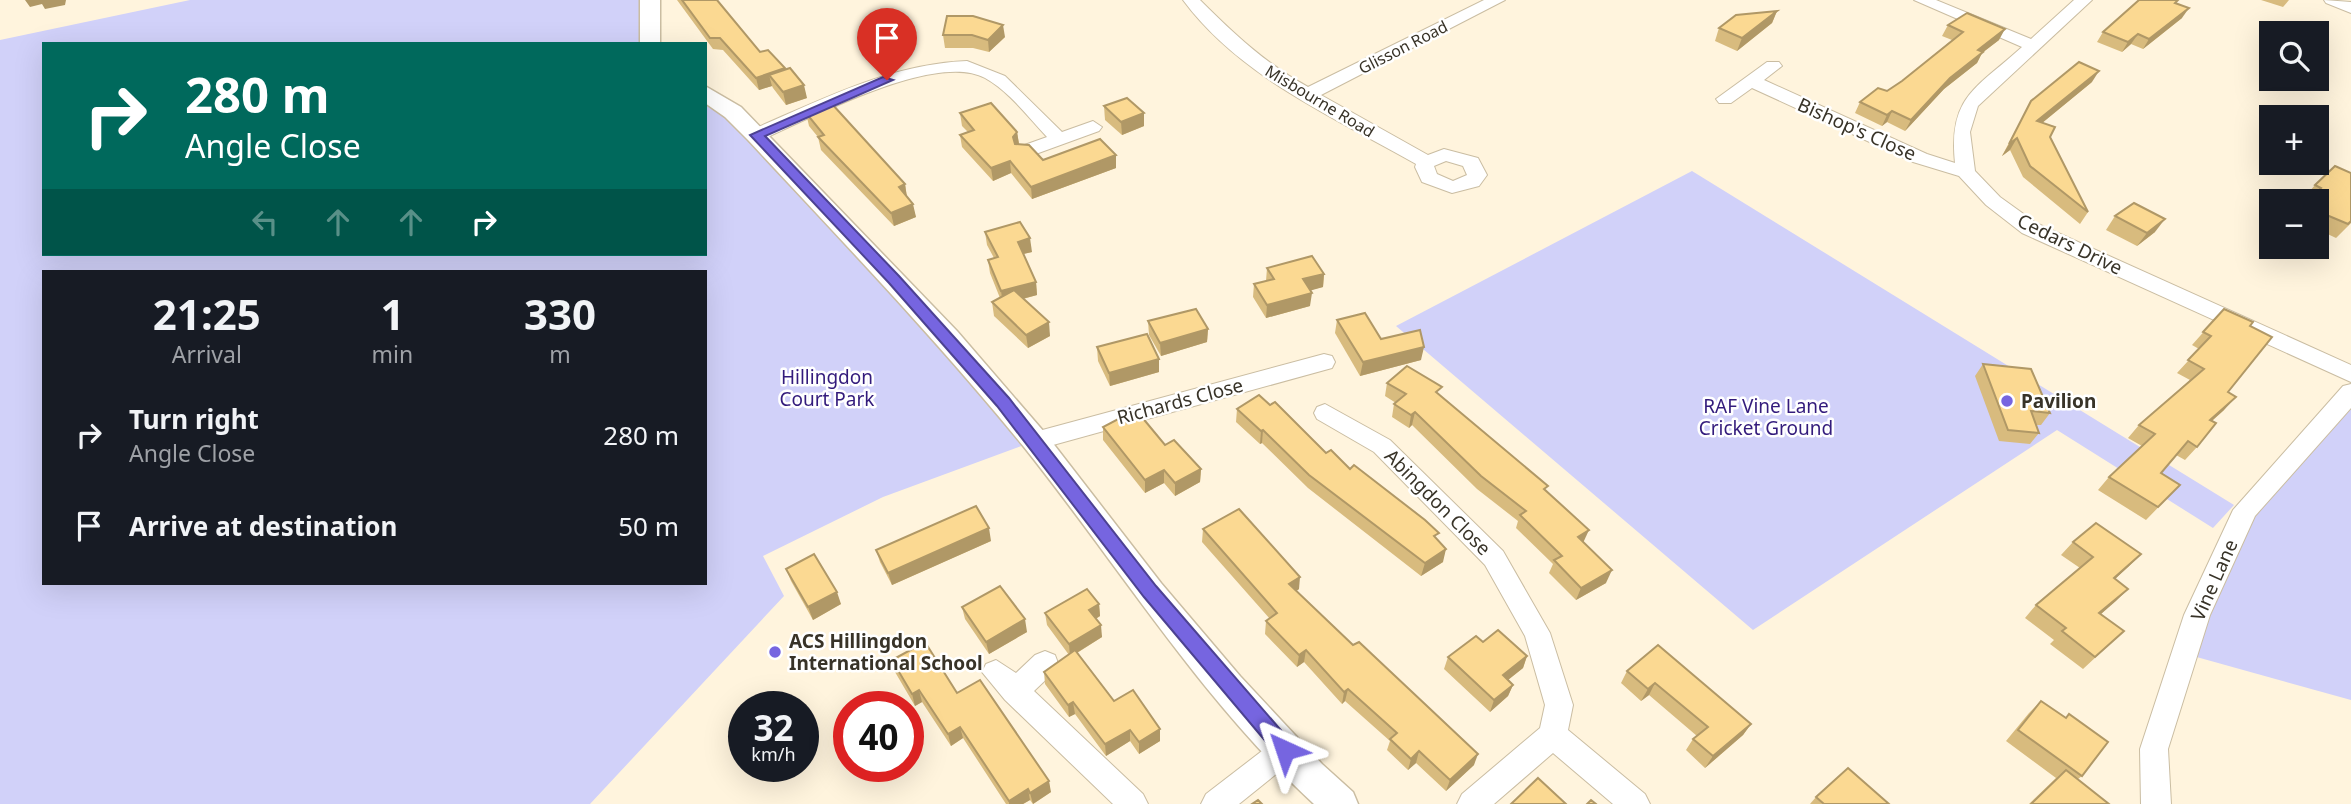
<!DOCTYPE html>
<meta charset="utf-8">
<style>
:root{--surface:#171b24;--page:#20242c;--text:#f1f3f6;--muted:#9ea1a6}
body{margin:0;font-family:"Noto Sans",sans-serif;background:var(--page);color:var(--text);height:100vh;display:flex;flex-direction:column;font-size:26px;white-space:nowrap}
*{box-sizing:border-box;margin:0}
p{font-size:23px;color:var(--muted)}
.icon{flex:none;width:38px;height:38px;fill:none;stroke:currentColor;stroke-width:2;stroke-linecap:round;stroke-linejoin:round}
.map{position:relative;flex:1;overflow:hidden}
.panel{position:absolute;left:42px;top:270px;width:665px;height:315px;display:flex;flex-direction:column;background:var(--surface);border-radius:0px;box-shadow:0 7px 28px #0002}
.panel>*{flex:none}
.top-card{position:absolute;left:42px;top:42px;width:665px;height:214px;border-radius:0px;box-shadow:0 7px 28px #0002;background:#00695c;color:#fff;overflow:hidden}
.tools{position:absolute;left:2259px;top:21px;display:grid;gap:14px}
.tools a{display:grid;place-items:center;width:70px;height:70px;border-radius:0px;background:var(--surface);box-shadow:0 7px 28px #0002;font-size:35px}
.speed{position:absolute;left:728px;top:691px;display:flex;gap:14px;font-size:35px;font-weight:700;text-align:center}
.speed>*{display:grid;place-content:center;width:91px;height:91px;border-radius:50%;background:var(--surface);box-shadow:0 7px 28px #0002;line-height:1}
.speed small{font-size:18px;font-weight:400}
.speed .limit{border:10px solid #d22;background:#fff;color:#111}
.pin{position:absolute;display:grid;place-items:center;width:60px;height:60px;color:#fff;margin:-72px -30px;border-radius:50% 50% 50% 0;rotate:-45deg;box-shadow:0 0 7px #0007}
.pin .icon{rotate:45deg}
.me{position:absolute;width:77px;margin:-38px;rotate:318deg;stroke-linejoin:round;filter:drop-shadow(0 0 5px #0008)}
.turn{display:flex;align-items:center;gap:24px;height:147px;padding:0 28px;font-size:32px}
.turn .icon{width:91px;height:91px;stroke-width:2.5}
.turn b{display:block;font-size:49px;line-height:60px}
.lanes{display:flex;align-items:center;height:66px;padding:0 28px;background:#0003;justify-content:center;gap:35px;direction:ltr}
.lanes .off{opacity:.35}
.eta{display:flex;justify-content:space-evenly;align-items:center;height:119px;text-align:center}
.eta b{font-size:42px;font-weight:700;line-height:49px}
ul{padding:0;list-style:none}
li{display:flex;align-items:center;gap:21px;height:91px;padding:0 28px}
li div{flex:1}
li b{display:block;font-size:26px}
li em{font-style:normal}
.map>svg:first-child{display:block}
.green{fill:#d1d1f9;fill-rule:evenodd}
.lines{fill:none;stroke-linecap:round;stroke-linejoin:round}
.minor-casing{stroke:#cabda2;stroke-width:2}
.tertiary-casing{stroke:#cabda2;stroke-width:3}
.minor{fill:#fff;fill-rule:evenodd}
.tertiary{fill:#fff;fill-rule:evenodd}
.wall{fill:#d8bb7e}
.shaded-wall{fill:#b09866}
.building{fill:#fbd992;stroke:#b09866;stroke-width:2}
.route{fill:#7665e0;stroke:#4d4292;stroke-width:2}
.poi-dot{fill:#7665e0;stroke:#fff;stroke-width:2.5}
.labels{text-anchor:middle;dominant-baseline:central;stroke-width:5;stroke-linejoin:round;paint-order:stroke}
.far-street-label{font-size:16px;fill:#383328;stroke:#fff}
.street-label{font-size:19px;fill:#383328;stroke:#fff}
.park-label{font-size:19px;fill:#331b7c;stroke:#fff}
.poi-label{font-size:19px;font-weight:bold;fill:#383328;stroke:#fff;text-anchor:start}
</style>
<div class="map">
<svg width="2351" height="804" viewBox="0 0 2351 804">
<rect width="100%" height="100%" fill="#fff4dd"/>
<g class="green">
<path d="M190 0H650V44H44V254H705V93L1035 441 883 497 763 556 784 596 590 804H0V40ZM44 271H705V583H44Z"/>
<path d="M1692 171 2234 505 2213 528 2057 430 1753 630 1396 326Z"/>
<path d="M2351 409V700L2193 656 2251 513 2289 470Z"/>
</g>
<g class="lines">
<g class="minor-casing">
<g id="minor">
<path d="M1183 0H1200C1234 34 1266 64 1308 87L1484 0H1505L1321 95 1428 155 1444 149 1478 158 1487 175 1479 186 1452 193 1422 182 1415 167 1416 164C1335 118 1240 77 1183 0ZM1446 161 1463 166 1467 175 1453 181 1437 174 1434 166Z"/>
<path d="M1914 0H1936L2031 39 2074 0H2092L1978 106 1970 132 1975 171 2000 197 2036 223 2351 365V382L2022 233 1986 205 1959 176 1913 162 1752 88 1731 103H1719L1716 99 1767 62H1779L1782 66 1764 80 1927 154 1955 163C1948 96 1977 88 2022 47Z"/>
<path d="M2324 0 2351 2V13L2326 3Z"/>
<path d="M967 61 1005 76 1062 132 1093 121 1102 127 1099 131 1033 155H1019L1017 151 1019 147 1047 137C1028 117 1010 92 985 78 936 51 811 118 763 139H749L747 135 749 131C819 101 889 64 967 61Z"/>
<path d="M1324 354 1332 356 1335 362 1332 368 1035 450 1027 447 1023 441 1027 435 1035 432Z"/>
<path d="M2351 384V408L2255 516 2210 615 2168 749 2171 804H2141L2140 749 2184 615 2233 510 2343 386Z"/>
<path d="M1325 404 1390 440 1503 551 1550 633 1573 705 1568 730 1645 794 1650 804H1613L1553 753 1494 804H1457L1462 794 1540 728 1545 705 1525 636 1485 565 1374 452 1317 419 1314 413 1317 407Z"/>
<path d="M1045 651 1055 655 1058 663 1055 671 1034 691 1143 794 1148 804H1113L1005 700 982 672 986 664 996 660 1016 673 1035 655Z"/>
<path d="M1285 737 1295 741 1299 750 1295 759 1239 804H1201L1206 794 1275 741Z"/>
</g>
</g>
<g class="tertiary-casing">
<g id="tertiary">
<rect x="640" y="0" width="20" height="44"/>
<path d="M705 86 741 107 957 331 1045 433 1161 583 1240 676 1322 764 1353 792 1358 804H1314C1201 700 1119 566 1024 447 937 340 842 241 748 140L725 117 705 103Z"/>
</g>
</g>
<use href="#minor" class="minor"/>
<use href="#tertiary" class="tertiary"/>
</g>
<g class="wall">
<path d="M677 0H717L760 52 785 68 807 98 786 105 773 88 772 86 759 90 723 50 713 49Z"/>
<path d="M2261 0H2289L2283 7Z"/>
<path d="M2178 4 2182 18 2143 49 2131 44 2122 52 2097 42 2103 32Z"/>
<path d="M1777 11 1772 23 1737 51 1715 41 1719 28Z"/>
<path d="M947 16 1005 37 989 52 973 48H945L943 35Z"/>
<path d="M1948 25 1999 40 1982 53 1977 63 1944 89 1905 131 1887 122 1882 126 1855 113 1860 102 1887 91 1902 81 1952 40 1942 36Z"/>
<path d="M2092 82 2042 123 2088 212 2080 224 2023 177 2010 150 2002 156 2031 101Z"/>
<path d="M1104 106 1144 113V126L1122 135 1105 120Z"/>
<path d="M806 113 905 184 907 197 916 217 894 226 821 150 818 137 809 126Z"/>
<path d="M960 113 1017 132 1019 144 1043 160 1116 155V168L1032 199 1011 173 993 181 962 147 960 135 968 132 962 126Z"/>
<path d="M2351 173V223L2336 238 2317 229V201H2309L2304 198 2315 185Z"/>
<path d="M2115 216 2155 232 2137 246 2106 230Z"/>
<path d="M985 232 1032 252 1023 254 1036 282 1037 295 1023 299 1050 336 1028 348 994 316 992 302 1000 298 990 273 988 260 994 258 987 245Z"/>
<path d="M1267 268 1324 274 1323 287 1310 290V306L1266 318 1253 297 1254 284 1266 281Z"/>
<path d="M2224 309 2250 326 2228 392 2224 410 2212 421 2197 447 2185 460 2176 455 2161 473 2180 485 2146 520 2098 490 2109 477 2142 446 2128 438 2139 425 2190 380 2177 373 2199 349 2192 345Z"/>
<path d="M1337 320 1381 339 1421 360 1360 376 1335 333Z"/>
<path d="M1148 321 1208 329 1207 342 1161 356 1149 335Z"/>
<path d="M1097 347 1159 372 1110 386 1098 361Z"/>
<path d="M1983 364 2050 413 2041 425H2036L2039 433 2030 444 1999 441 1975 376Z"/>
<path d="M1387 383 1440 395 1546 490 1584 543 1606 583 1576 600 1549 573 1553 564 1516 528 1518 521 1477 489 1412 425 1409 428 1392 417 1394 404 1396 403 1385 396Z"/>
<path d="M1237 409 1326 453 1350 469 1437 540 1443 562 1421 576 1308 488 1262 443 1260 444 1236 422Z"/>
<path d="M1127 423 1165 445 1201 469 1200 482 1175 496 1164 483 1145 493 1103 440V427Z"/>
<path d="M1203 529 1299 589 1296 591 1474 765 1446 791 1416 763 1408 770 1387 750 1390 741 1345 701 1342 704 1304 662 1297 667 1265 634 1266 621 1270 619 1202 542Z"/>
<path d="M991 541 892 585 880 562 876 550Z"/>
<path d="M2073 542 2129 566 2115 579 2128 589 2101 614 2124 631 2083 669 2050 644 2054 640 2025 618 2036 605 2080 568 2061 555Z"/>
<path d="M786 569 841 604 813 620 791 581Z"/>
<path d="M1099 604 1100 616 1096 619 1102 637 1077 653 1114 701 1160 741 1139 754 1130 741 1106 756 1075 714 1069 717 1045 684 1044 672 1069 655 1047 625 1045 613Z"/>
<path d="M962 607 1027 632 989 654 965 619Z"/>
<path d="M1527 656 1523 668 1508 680 1513 685 1508 696 1490 712 1444 669 1448 657Z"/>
<path d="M892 660 957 693 1051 792 1033 804 1030 800 1023 804H1006L963 738 951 746 922 702 915 706 895 672Z"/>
<path d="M1627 671 1751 724 1743 735 1705 768 1686 750 1693 739 1697 736 1649 695 1641 701 1621 683Z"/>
<path d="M2041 701 2082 776 2078 779 2109 804H2029L2056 778 2006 741 2029 713Z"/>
<path d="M1816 797 1889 804H1810Z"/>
</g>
<g class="shaded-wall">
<path d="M25 0H66L65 5 45 9 42 4 30 7Z"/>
<path d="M2189 8 2182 18 2143 49 2149 39Z"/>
<path d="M1777 11 1772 23 1737 51 1742 38Z"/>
<path d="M1003 25 1005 37 989 52 988 40Z"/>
<path d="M2005 29 1999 40 1982 53 1977 63 1944 89 1905 131 1911 120 1950 78 1978 50Z"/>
<path d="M2138 34 2131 44 2122 52 2128 42Z"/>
<path d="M785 68 788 80 769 75 772 86 759 90 756 78Z"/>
<path d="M2099 71 2092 82 2030 133 2037 121Z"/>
<path d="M804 85 807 98 786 105 783 92Z"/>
<path d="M1892 111 1887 122 1882 126 1887 115Z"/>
<path d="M1144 113V126L1122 135 1121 122Z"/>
<path d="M1017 132 1019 144 1015 150 1013 137Z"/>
<path d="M2017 138 2010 150 2002 156 2009 144Z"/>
<path d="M1116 155V168L1032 199 1031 187Z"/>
<path d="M1010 161 1011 173 993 181 991 168Z"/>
<path d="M905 184 907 198 899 187Z"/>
<path d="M913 204 916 217 894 226 891 213Z"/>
<path d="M2165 219 2155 232 2137 246 2147 233Z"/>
<path d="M1030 238 1032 252 1019 255 1018 242Z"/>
<path d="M1324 274 1323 287 1302 293 1303 279Z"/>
<path d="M1036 282 1037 295 1003 304 1001 291Z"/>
<path d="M1312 293 1310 306 1266 318 1267 305Z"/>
<path d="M1049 322 1050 336 1028 348 1026 335Z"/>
<path d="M1208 329 1207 342 1161 356 1160 343Z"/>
<path d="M1424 347 1421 360 1360 376 1363 362Z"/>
<path d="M1159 359V372L1110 386 1109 373Z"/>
<path d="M2236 397 2224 410 2198 433 2210 420Z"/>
<path d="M1415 412 1412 425 1409 428 1411 415Z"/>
<path d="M1263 430 1262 443 1260 444 1261 431Z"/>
<path d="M1201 469 1200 482 1175 496V483Z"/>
<path d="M1164 470V483L1145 493V480Z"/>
<path d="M989 528 991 541 892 585 888 573Z"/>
<path d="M1589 530 1583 543 1578 537Z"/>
<path d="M1446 549 1443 562 1421 576 1425 563Z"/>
<path d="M2141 554 2129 566 2102 591 2114 578Z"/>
<path d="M1612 570 1606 583 1576 600 1581 588Z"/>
<path d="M1300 577 1299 589 1288 597 1289 584Z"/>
<path d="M2128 589 2116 601 2087 626 2099 613Z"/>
<path d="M837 592 841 604 813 620 808 607Z"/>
<path d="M1099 604 1100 616 1090 622 1089 610Z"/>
<path d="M1025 619 1027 632 989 654 986 642Z"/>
<path d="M1101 625 1102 637 1070 657 1069 644Z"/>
<path d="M1306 650 1304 662 1297 667 1299 655Z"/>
<path d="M1527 656 1523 668 1499 687 1503 675Z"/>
<path d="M1655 683 1649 695 1641 701 1648 689Z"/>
<path d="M1513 685 1508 696 1490 712 1494 700Z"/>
<path d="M1348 689 1345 701 1342 704 1344 692Z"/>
<path d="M919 690 922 702 915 706 912 694Z"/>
<path d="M1073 702 1075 714 1069 717 1068 705Z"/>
<path d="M1751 724 1743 735 1705 768 1713 756Z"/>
<path d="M960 727 963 738 951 746 948 734Z"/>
<path d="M1160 729V741L1139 754V742Z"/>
<path d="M1130 730V741L1106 756 1105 744Z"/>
<path d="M1419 751 1416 763 1408 770 1411 759Z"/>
<path d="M1478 754 1474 765 1446 791 1450 780Z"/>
<path d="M1049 781 1051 792 1033 804 1030 793Z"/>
<path d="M1028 789 1030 800 1023 804H1009V801Z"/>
</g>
<g class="building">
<path d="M682 0H717L760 52 768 50 785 68 756 78 720 38H710Z"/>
<path d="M2139 0H2178L2175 3 2189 8 2149 39 2138 34 2128 42 2103 32Z"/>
<path d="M1777 11 1742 38 1719 28 1736 15Z"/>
<path d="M1967 13 2005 29 1978 50 1983 52 1950 78 1911 120 1892 111 1887 115 1860 102 1878 88 1887 91 1902 81 1963 32 1948 25Z"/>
<path d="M947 16H973L1003 25 988 40 972 35H943Z"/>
<path d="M2079 62 2099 71 2037 121 2055 127 2050 137 2088 212 2030 166 2017 138 2009 144 2031 101Z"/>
<path d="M790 68 804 85 783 92 769 75Z"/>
<path d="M1127 98 1144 113 1121 122 1104 106Z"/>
<path d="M991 103 1017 132 1013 137 1015 144 1029 145 1043 160 1100 139 1116 155 1031 187 1010 161 991 168 960 135 974 130 960 113Z"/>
<path d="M832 104 905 184 899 187 913 204 891 213 818 137 824 135 806 113Z"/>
<path d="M2335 166 2351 173V221L2348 224 2317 211V201H2308L2321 188 2315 185Z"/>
<path d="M2134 203 2165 219 2147 233 2115 216Z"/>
<path d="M1020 222 1030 238 1018 242 1036 282 1001 291 988 260 998 257 985 232Z"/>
<path d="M1312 256 1324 274 1303 279 1312 293 1267 305 1254 284 1274 279 1267 268Z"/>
<path d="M1014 290 1049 322 1026 335 992 302Z"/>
<path d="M1196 309 1208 329 1160 343 1148 321Z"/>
<path d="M2224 309 2253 322 2250 326 2272 337 2228 392 2236 397 2210 420 2216 423 2197 447 2188 441 2161 473 2180 485 2158 507 2109 477 2155 434 2139 425 2204 369 2188 360 2211 336 2203 332Z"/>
<path d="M1365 313 1381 339 1420 330 1424 347 1363 362 1337 320Z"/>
<path d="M1147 334 1159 359 1109 373 1097 347Z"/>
<path d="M1983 364 2031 369 2050 413 2031 411 2039 433 2008 430Z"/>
<path d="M1407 366 1442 387 1436 392 1548 486 1544 489 1589 530 1578 537 1612 570 1581 588 1554 560 1562 556 1520 515 1526 511 1481 476 1415 412 1411 415 1394 404 1406 394 1387 383Z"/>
<path d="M1259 395 1270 405 1275 402 1326 453 1331 450 1350 469 1354 465 1425 520 1439 533 1434 536 1446 549 1425 563 1309 475 1263 430 1261 431 1237 409Z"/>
<path d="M1141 416 1165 445 1174 440 1201 469 1175 483 1164 470 1145 480 1103 427 1122 417 1127 423Z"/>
<path d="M976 506 989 528 888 573 876 550Z"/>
<path d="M1239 509 1300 577 1289 584 1353 645 1359 642 1478 754 1450 780 1419 751 1411 759 1390 739 1397 733 1348 689 1344 692 1306 650 1299 655 1266 621 1277 613 1203 529Z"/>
<path d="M2096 523 2141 554 2114 578 2128 589 2099 613 2124 631 2095 657 2062 631 2066 628 2036 605 2093 557 2073 542Z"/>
<path d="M814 554 837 592 808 607 786 569Z"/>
<path d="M1000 586 1025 619 986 642 962 607Z"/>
<path d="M1087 589 1099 604 1089 610 1101 625 1069 644 1045 613Z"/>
<path d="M1498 630 1527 656 1503 675 1513 685 1494 700 1448 657 1476 636 1483 642Z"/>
<path d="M925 642 957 693 980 680 1049 781 1030 793 1028 789 1009 801 960 727 948 734 919 690 912 694 892 660Z"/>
<path d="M1658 645 1751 724 1713 756 1693 739 1708 727 1655 683 1648 689 1627 671Z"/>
<path d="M1075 650 1114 701 1133 690 1160 729 1139 742 1130 730 1105 744 1073 702 1068 705 1044 672Z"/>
<path d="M2041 701 2066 718 2069 714 2108 742 2082 776 2018 730Z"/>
<path d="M1848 768 1889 804H1824L1816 797Z"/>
<path d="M2066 770 2109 804H2031Z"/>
<path d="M1538 778 1566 804H1511Z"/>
<path d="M1258 800 1262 804H1252Z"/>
<path d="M1591 800 1596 804H1587Z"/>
</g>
<path class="route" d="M883 77 893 80 765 136 899 276 1009 398 1156 586 1292 743 1295 750 1292 756 1285 759 1278 756 1144 597 997 406 889 283 750 135Z"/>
<g class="poi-dot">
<circle cx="2007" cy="401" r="7"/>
<circle cx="775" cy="652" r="7"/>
</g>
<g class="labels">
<g class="far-street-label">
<text transform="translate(1403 47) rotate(-27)">Glisson Road</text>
<text transform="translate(1320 101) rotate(31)">Misbourne Road</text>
</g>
<g class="street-label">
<text transform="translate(1857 129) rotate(24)">Bishop's Close</text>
<text transform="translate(2070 244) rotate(26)">Cedars Drive</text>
<text transform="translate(1180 401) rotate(-15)">Richards Close</text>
<text transform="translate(1438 502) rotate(45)">Abingdon Close</text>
<text transform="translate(2214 580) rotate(-66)">Vine Lane</text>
</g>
<g class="park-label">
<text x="827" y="377">Hillingdon<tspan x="827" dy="22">Court Park</tspan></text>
<text x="1766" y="406">RAF Vine Lane<tspan x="1766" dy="22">Cricket Ground</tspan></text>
</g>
<g class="poi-label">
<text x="2021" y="401">Pavilion</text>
<text x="789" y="641">ACS Hillingdon<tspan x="789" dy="22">International School</tspan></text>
</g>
</g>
</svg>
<div class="tools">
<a><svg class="icon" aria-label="search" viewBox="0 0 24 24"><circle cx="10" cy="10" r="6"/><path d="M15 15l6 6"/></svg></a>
<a>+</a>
<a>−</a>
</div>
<div class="speed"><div>32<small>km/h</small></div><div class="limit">40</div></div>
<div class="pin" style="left:887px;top:80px;background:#d93025"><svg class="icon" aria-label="arrive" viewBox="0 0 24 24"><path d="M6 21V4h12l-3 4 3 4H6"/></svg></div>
<svg class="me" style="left:1285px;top:750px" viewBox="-20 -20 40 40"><path d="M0-17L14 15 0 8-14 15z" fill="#7665e0" stroke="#fff" stroke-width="4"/></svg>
<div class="top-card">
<div class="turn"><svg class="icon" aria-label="right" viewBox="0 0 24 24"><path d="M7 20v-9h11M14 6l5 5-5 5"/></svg><div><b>280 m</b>Angle Close</div></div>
<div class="lanes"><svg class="icon off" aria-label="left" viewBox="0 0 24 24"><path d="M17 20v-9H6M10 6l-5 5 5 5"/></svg><svg class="icon off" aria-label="ahead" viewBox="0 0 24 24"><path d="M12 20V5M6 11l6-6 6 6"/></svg><svg class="icon off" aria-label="ahead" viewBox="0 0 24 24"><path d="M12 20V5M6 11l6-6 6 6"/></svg><svg class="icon" aria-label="right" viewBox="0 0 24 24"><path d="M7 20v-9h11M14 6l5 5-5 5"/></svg></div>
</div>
<section class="panel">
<div class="eta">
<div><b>21:25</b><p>Arrival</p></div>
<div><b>1</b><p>min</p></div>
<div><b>330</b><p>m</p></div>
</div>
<ul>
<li><svg class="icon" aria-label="right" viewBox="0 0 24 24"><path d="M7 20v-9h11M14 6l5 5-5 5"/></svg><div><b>Turn right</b><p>Angle Close</p></div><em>280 m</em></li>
<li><svg class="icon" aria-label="arrive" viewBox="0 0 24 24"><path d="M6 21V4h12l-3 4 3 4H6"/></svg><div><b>Arrive at destination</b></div><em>50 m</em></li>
</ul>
</section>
</div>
